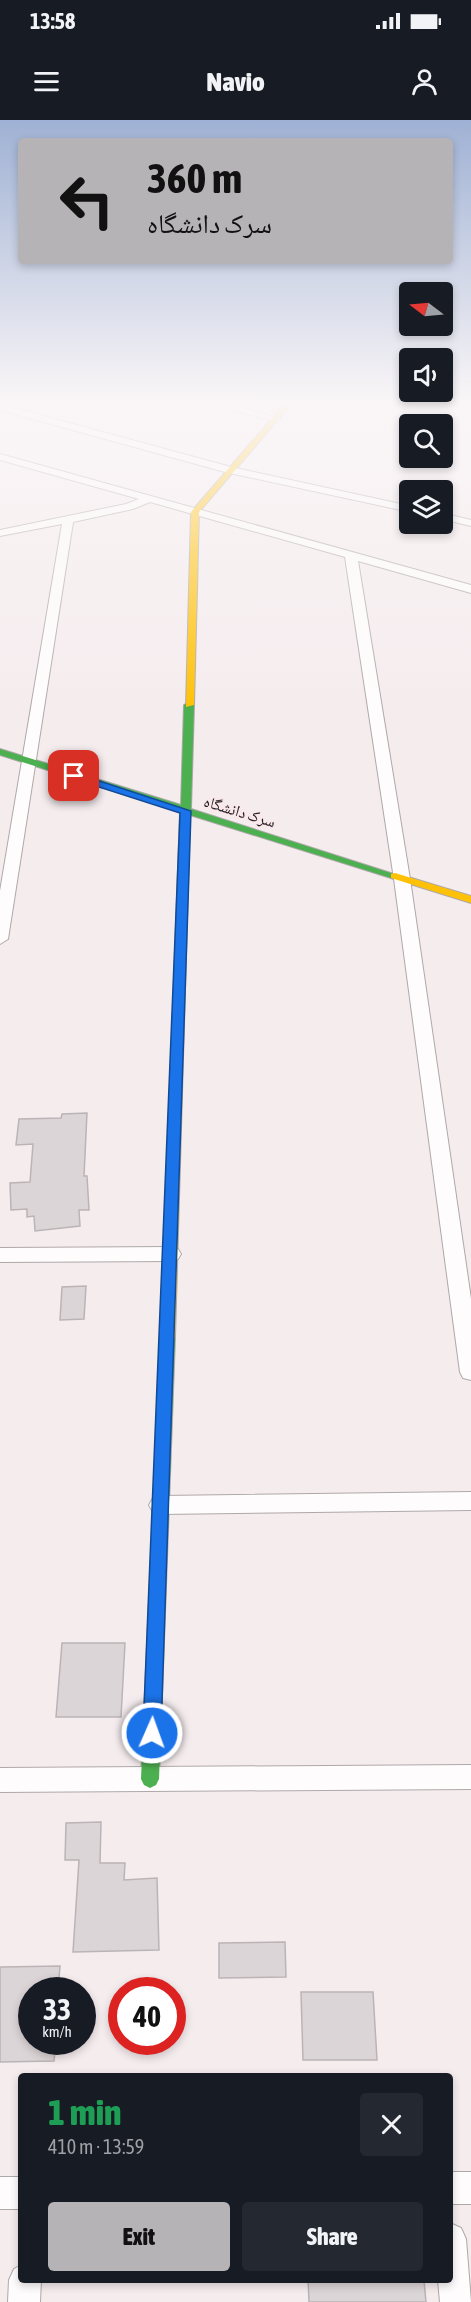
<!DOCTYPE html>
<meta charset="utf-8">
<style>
:root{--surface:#171b24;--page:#242831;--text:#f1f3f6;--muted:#9ea1a6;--accent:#b5b3b5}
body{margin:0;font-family:"Asap Condensed","Noto Naskh Arabic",sans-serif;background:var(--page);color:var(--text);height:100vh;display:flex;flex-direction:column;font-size:22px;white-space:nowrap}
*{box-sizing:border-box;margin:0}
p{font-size:20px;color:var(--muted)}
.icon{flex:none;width:33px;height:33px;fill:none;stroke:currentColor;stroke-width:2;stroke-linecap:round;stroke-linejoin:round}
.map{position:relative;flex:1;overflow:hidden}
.sheet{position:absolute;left:18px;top:1953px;width:435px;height:210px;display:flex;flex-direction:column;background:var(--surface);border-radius:6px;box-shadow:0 3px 9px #0003}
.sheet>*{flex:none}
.hud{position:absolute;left:18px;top:18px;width:435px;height:126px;border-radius:6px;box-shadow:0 3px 9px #0003;background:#b5b3b5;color:#111;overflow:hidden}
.needle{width:39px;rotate:286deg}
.tools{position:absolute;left:399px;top:162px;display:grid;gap:12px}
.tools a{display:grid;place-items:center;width:54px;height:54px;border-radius:6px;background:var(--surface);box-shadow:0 3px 9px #0003;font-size:30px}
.speed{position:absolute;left:18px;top:1857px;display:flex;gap:12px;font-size:30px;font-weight:700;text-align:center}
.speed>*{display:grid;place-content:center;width:78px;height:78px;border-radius:50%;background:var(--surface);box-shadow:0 3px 9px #0003;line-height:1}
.speed small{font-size:15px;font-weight:400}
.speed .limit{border:9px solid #d22;background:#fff;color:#111}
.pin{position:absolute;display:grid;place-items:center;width:51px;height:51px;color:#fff;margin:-26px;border-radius:12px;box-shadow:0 3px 9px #0006}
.me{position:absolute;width:66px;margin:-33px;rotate:2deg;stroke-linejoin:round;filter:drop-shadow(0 0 4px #0008)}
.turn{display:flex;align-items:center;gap:21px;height:126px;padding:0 30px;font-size:27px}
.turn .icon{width:78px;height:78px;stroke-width:2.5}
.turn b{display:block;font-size:42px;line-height:51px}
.round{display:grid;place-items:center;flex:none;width:63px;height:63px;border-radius:6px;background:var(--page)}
.headline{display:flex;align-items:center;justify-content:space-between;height:102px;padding:0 30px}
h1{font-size:36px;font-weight:800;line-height:45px;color:#1e9e55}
.primary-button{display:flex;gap:12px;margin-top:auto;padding:12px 30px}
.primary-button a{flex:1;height:69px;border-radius:6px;background:var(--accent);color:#111;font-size:24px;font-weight:800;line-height:69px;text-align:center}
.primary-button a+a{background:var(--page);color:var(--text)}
.status{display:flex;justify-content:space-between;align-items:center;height:42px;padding:0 30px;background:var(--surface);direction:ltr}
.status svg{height:16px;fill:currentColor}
header{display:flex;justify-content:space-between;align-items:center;height:78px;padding:0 30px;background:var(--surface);font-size:27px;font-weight:800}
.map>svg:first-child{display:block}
.building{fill:#dcd5d7;stroke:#bbb4b6;stroke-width:1.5}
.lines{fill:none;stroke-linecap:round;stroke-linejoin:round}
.street-casing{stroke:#afa8a9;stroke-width:2}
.fast-casing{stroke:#afa8a9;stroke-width:2}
.slow-casing{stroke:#afa8a9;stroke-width:2}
.street{fill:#fefcfc;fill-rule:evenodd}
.fast{fill:#4caf50;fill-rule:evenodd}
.slow{fill:#ffc107;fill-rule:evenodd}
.route{fill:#1a73e8;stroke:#114b97;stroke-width:1.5}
.labels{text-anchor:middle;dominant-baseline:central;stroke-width:5;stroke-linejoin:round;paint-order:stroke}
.far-street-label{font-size:16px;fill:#211b1d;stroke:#f9e8ec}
</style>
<div class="status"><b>13:58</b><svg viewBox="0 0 49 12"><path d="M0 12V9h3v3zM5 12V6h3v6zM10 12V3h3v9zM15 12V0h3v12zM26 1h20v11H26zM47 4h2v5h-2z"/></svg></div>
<header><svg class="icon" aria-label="menu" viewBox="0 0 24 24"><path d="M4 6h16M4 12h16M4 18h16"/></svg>Navio<svg class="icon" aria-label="person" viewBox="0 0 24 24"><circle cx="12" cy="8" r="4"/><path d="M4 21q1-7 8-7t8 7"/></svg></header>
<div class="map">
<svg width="471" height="2182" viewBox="0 0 471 2182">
<rect width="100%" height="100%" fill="#f5ecee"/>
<g class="building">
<path d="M87 993 84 1056H87L89 1090H79L80 1106 35 1111 34 1096 27 1097V1089L11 1090 10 1063 30 1062 33 1024 16 1025 19 999 61 998 62 994Z"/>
<path d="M86 1166 84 1199 60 1200 62 1167Z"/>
<path d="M62 1523H125L121 1597H56Z"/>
<path d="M101 1702 100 1743H125L124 1760 157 1758 159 1830 73 1832 79 1740H65L66 1703Z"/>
<path d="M285 1822 286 1857 219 1858V1823Z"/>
<path d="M60 1846 58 1870H32V1922H56L54 1941 0 1942V1847Z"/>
<path d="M301 1872H373L377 1940H303Z"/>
<path d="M308 2160H424L426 2182H309Z"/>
</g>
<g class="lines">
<g class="street-casing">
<g id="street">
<path d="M203 281H221L281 299 276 302Z"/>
<path d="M0 284 231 347 410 386V392L225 352 0 290Z"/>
<path d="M0 334 471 465V473L358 441 410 759 471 1179V1260L463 1258 460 1252 394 759 345 437 150 382 133 389 73 402 8 819 0 824V771L62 404 0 416V410L126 384 139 379 0 340Z"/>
<path d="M442 393 471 400V406L442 399Z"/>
<path d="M171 1127 178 1129 181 1134 178 1139 171 1141 0 1142V1128Z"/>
<path d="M471 1372V1390L161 1394 153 1392 149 1385 153 1378 161 1376Z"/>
<path d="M471 1645V1669L0 1672V1648Z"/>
<rect x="450" y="2052" width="21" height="32"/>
<rect x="0" y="2057" width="21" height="32"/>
<path d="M450 2103 461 2108 466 2119 471 2182H440L438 2160H450Z"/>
<path d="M21 2145V2160H41L40 2182H8L9 2160 14 2149Z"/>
</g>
</g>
<g class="fast-casing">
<g id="fast">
<path d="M189 582 194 585 191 689 400 756 395 759 391 758 190 695 182 974 176 978 170 974 180 692 0 635V629L181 685 184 585Z"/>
<path d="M168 1212 173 1213 175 1217 159 1659 156 1665 150 1668 144 1665 141 1659 161 1217 163 1213Z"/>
</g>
</g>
<g class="slow-casing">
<g id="slow">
<path d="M287 281H294L199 392 194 585 186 587 191 392Z"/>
<path d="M395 753 471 776V783L391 758V754Z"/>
<path d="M176 970 182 974 175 1217 173 1221H163L161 1217 170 974Z"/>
</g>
</g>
<use href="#street" class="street"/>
<use href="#fast" class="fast"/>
<use href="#slow" class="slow"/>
</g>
<linearGradient id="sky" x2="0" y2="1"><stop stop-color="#9fb1d4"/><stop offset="0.48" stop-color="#faf6f7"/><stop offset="1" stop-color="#faf6f7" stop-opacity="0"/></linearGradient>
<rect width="471" height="587" fill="url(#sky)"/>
<path class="route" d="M71 654H78L191 691 161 1613 158 1619 152 1622 146 1619 143 1613 180 693 71 658Z"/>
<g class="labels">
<g class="far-street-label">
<text transform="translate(240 691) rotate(17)">سرک دانشگاه</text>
</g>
</g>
</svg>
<div class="tools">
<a><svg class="needle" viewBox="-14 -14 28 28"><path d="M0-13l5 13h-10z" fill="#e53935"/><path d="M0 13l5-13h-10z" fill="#9ea1a6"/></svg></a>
<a><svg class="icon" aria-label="sound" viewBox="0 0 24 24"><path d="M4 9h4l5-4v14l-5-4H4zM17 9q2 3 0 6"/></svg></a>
<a><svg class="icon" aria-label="search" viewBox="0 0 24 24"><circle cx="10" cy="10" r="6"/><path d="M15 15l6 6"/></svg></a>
<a><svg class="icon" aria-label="layers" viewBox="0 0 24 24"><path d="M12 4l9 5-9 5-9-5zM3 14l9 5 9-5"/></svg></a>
</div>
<div class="speed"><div>33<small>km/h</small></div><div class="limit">40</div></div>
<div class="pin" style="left:74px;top:656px;background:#d93025"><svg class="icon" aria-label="arrive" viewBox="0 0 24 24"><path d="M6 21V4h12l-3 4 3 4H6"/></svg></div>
<svg class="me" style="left:152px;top:1613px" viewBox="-20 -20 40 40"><circle r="17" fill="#1a73e8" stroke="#fff" stroke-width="3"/><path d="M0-11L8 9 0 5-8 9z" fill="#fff"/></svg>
<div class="hud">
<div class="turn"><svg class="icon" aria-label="left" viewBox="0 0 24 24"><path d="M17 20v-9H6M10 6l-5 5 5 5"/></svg><div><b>360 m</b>سرک دانشگاه</div></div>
</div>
<section class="sheet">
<div class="headline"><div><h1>1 min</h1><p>410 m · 13:59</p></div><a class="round"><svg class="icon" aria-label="close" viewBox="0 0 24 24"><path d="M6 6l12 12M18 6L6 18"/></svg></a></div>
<div class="primary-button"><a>Exit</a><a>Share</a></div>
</section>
</div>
